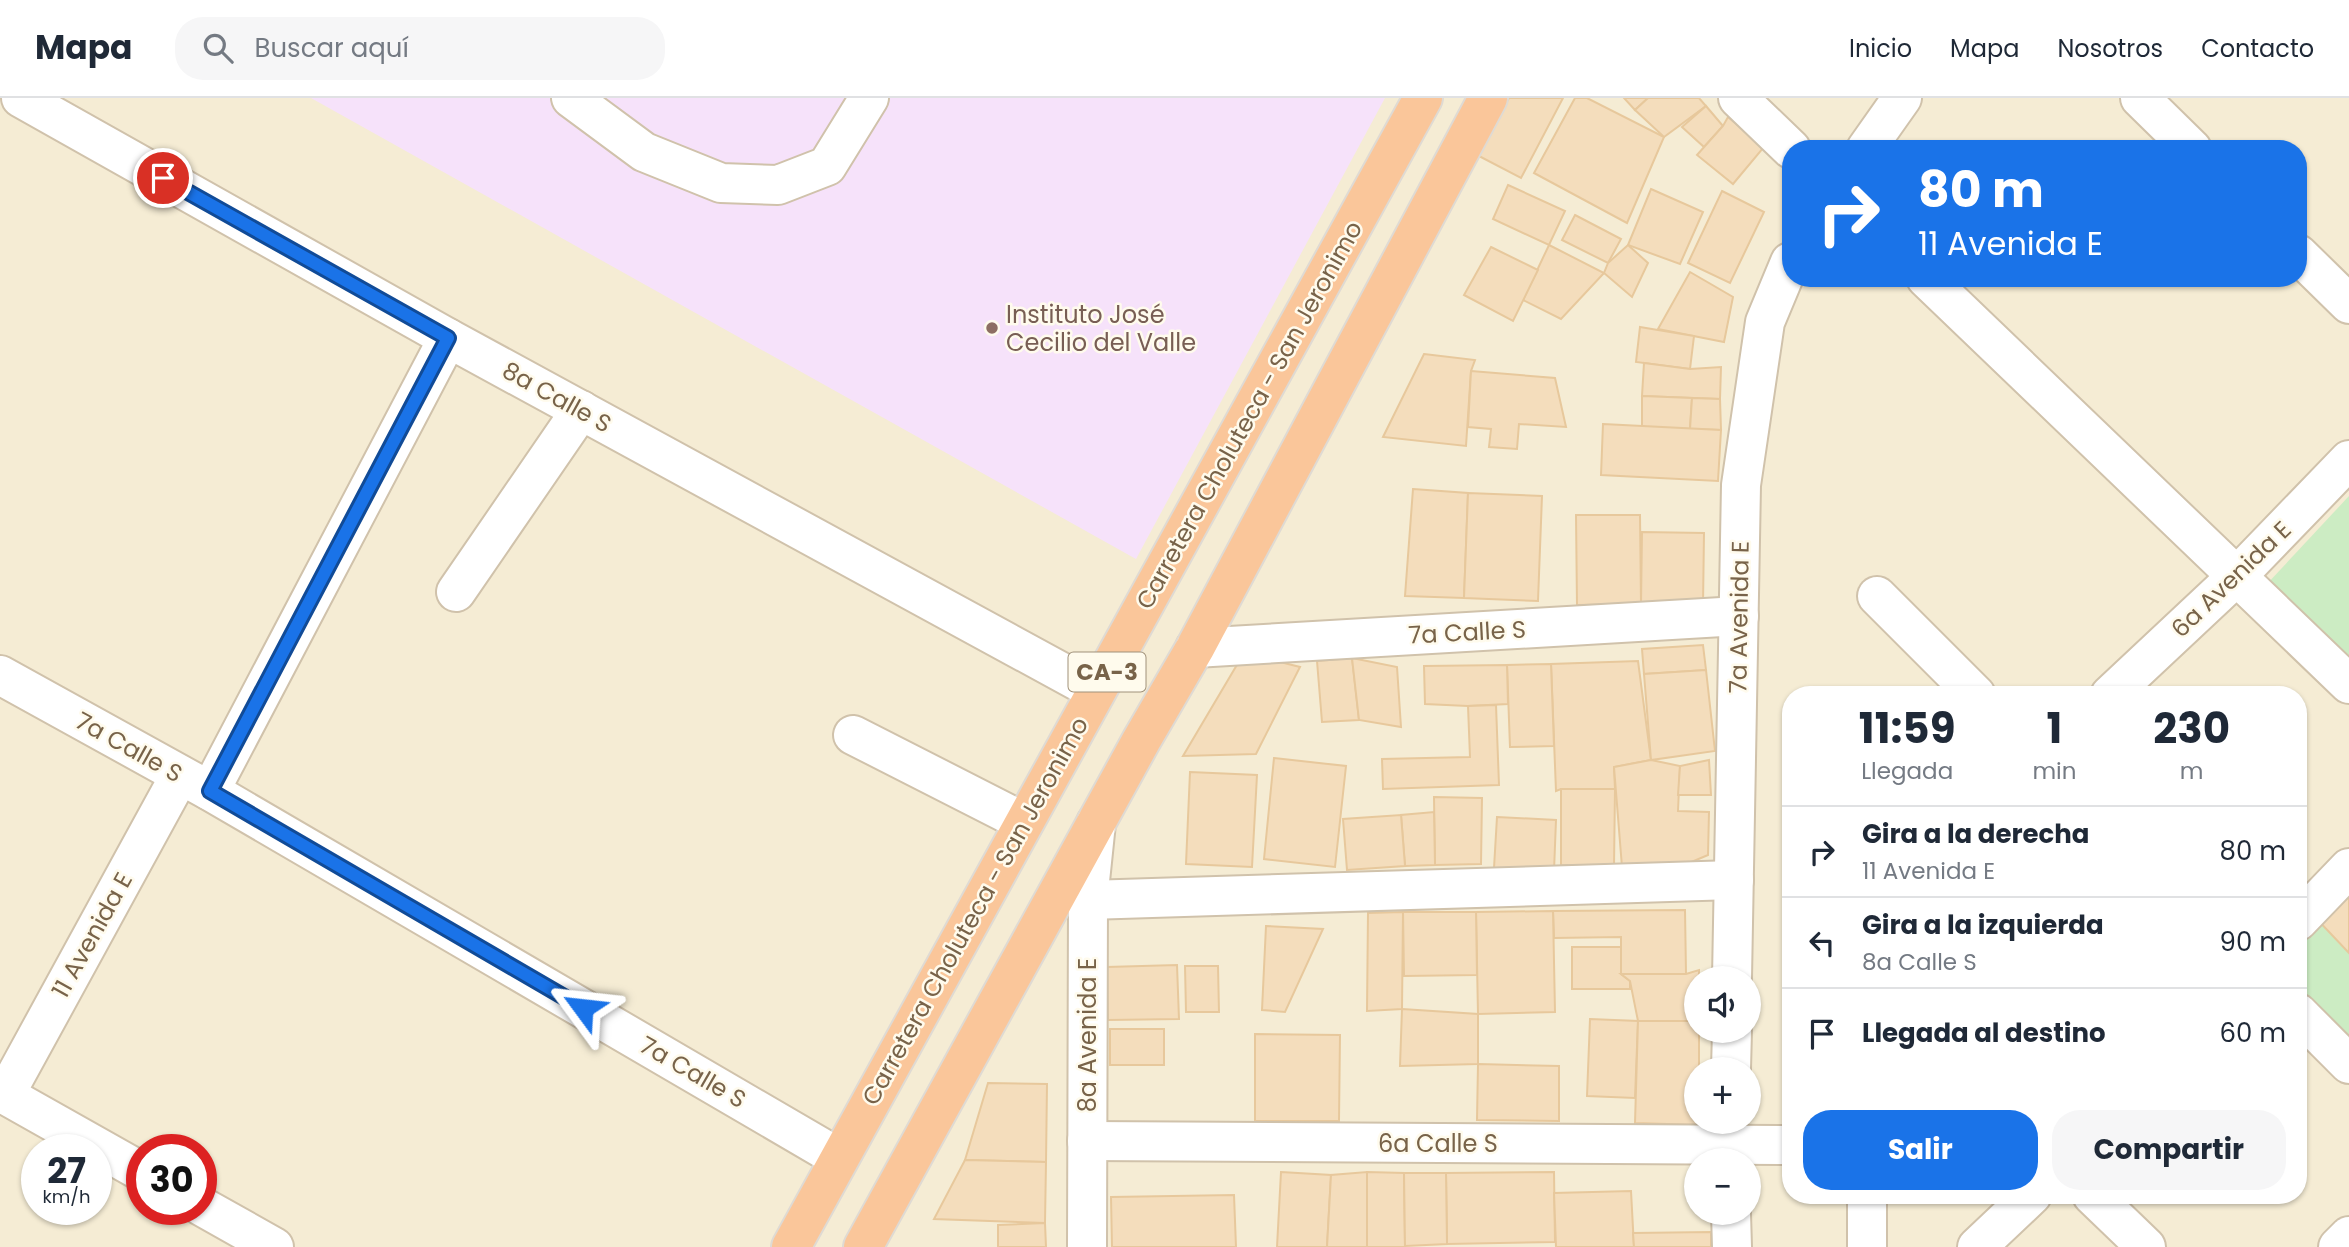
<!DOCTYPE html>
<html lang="es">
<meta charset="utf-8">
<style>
:root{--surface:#fff;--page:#f6f6f7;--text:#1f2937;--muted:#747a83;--line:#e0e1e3;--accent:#1a73e8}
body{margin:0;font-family:Poppins,sans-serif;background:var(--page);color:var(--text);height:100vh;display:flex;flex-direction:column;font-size:26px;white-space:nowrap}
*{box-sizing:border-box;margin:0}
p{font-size:23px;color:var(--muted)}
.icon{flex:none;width:38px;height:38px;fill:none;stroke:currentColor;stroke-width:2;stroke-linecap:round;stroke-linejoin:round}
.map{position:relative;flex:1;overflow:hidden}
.panel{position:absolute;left:1782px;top:588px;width:525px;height:518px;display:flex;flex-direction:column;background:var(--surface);border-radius:28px;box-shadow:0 2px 5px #0004}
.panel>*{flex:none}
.top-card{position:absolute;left:1782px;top:42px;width:525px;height:147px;border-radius:28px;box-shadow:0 2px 5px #0004;background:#1a73e8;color:#fff;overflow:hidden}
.buttons{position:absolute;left:1684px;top:868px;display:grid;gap:14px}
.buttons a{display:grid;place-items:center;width:77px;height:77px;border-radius:50%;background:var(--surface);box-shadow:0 2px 5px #0004;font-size:35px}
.speed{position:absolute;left:21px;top:1036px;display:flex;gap:14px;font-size:35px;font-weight:700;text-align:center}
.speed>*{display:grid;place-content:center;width:91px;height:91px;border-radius:50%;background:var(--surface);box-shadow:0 2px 5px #0004;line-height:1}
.speed small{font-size:18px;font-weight:400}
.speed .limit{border:10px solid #d22;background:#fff;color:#111}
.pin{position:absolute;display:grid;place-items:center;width:60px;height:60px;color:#fff;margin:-30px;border:4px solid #fff;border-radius:50%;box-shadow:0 2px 7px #0007}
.me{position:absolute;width:77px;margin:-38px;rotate:300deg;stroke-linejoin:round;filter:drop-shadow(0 0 5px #0008)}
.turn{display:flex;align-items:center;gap:24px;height:147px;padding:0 21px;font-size:32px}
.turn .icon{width:91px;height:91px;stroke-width:2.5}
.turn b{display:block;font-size:49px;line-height:60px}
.eta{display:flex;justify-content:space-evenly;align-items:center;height:119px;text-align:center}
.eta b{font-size:42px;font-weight:700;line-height:49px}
.primary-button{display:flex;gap:14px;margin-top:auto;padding:14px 21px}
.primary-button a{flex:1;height:80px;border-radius:28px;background:var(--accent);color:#fff;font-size:28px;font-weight:700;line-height:80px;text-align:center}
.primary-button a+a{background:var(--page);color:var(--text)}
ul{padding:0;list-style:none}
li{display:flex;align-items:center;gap:21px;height:91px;padding:0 21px;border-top:2px solid var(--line)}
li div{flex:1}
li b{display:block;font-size:26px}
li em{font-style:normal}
header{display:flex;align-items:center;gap:42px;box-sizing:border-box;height:98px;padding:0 35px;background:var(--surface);border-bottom:2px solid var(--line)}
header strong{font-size:33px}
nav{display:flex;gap:38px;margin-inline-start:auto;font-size:24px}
.search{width:490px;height:63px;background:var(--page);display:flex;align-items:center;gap:18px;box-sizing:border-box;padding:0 24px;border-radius:28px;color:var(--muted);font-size:26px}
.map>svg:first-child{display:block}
.residential{fill:#f5ecd4;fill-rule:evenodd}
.education{fill:#f6e2fa}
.green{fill:#ccecc3}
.building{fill:#f4ddbc;stroke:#e7c89c;stroke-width:2}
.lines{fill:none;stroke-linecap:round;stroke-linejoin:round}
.minor-casing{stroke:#d0c2ab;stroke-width:42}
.highway-casing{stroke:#dfdad3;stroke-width:42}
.minor{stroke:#fff;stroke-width:38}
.highway{stroke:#fac69a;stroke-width:38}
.route-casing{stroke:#114b97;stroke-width:18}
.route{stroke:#1a73e8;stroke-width:12}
.education-dot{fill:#8d6e63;stroke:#fffbed;stroke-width:2.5}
.labels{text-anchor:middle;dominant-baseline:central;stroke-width:5;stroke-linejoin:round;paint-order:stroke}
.shield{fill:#fffbed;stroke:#a0917a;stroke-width:2}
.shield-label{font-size:23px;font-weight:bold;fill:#786349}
.education-label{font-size:24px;fill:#785e54;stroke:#fffbed;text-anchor:start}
.street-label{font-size:24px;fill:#786349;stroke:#fffbed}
</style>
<header>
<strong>Mapa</strong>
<div class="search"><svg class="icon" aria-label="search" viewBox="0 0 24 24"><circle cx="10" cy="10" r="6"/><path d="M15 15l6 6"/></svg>Buscar aquí</div>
<nav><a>Inicio</a><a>Mapa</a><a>Nosotros</a><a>Contacto</a></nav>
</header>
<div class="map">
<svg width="2349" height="1149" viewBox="0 0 2349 1149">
<rect width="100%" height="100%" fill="#fdf9e6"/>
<path class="residential" d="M0 0H2349V1149H0ZM1790 51H2298V180H1790ZM1790 597H2298V1097H1790ZM1696 880H1748V933H1696ZM1696 971H1748V1024H1696ZM37 1052H96V1111H37ZM142 1052H201V1111H142ZM1696 1062H1748V1115H1696Z"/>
<path class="education" d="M311 0H1385L1136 461Z"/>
<g class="green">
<path d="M2349 398V566L2266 487Z"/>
<path d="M2313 817 2349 855V953L2298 902V832Z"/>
</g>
<g class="building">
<path d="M1509 0H1563L1521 80 1477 57Z"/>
<path d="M1575 0H1587L1664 39 1627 125 1534 75Z"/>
<path d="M1624 0H1648L1635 12Z"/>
<path d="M1648 0H1699L1706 8 1664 39 1635 12Z"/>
<path d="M1706 8 1723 28 1704 49 1682 29Z"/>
<path d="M1728 19 1764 49 1733 86 1697 57 1723 28Z"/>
<path d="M1508 87 1565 113 1549 147 1493 121Z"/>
<path d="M1651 91 1703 114 1680 166 1628 147Z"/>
<path d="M1722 93 1764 114 1730 185 1688 165Z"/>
<path d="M1575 117 1621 141 1608 165 1562 142Z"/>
<path d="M1549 147 1604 175 1561 221 1523 202Z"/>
<path d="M1628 147 1648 165 1632 199 1604 175 1608 165Z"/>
<path d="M1491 149 1538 172 1513 223 1464 197Z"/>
<path d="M1690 174 1733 199 1724 244 1658 231Z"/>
<path d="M1640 229 1694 238 1690 271 1636 264Z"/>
<path d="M1424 256 1475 262 1471 273 1466 348 1383 339Z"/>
<path d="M1644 265 1690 271 1721 269 1720 301 1642 298Z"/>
<path d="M1471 273 1555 280 1566 329 1519 326 1517 351 1489 349 1491 331 1468 329Z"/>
<path d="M1642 298 1692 300 1690 331 1642 329Z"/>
<path d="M1692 300 1720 301 1721 332 1690 331Z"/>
<path d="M1603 326 1721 332 1718 383 1601 377Z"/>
<path d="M1413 391 1468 395 1464 500 1405 498Z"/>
<path d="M1468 395 1542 398 1538 503 1464 500Z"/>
<path d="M1576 417H1640L1641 506 1577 507Z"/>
<path d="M1642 434 1704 435 1703 507 1641 506Z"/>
<path d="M1703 547 1706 572 1644 576 1642 551Z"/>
<path d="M1244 555 1300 569 1256 656 1183 658Z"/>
<path d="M1352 560 1359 622 1322 624 1317 563Z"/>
<path d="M1352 560 1397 569 1401 629 1359 622Z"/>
<path d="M1638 563 1651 662 1614 669 1615 691H1561L1556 693 1551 566Z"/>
<path d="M1551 566 1554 648 1510 649 1507 567Z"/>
<path d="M1507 567 1508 606 1468 608 1425 606 1424 568Z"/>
<path d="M1706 572 1715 653 1651 662 1644 576Z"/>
<path d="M1496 607 1499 687 1383 691 1382 661 1470 659 1468 608Z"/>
<path d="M1274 660 1346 668 1335 769 1264 761Z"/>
<path d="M1651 662 1680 668 1678 713 1709 714 1708 757 1675 771 1622 769 1614 669Z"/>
<path d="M1709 662 1711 697H1678L1680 668Z"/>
<path d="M1190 674 1257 677 1252 769 1186 766Z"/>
<path d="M1561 691H1615L1614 768 1561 767Z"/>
<path d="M1434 699 1482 700 1481 766 1435 767Z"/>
<path d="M1434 714 1435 767 1405 768 1401 717Z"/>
<path d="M1401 717 1405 768 1347 772 1343 721Z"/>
<path d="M1497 719 1556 722 1554 773 1494 770Z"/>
<path d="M2349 779V855L2313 817Z"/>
<path d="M1685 812 1686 876H1621V839L1554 840 1553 813Z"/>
<path d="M1553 813 1555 914 1478 916 1476 814Z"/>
<path d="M1403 814 1402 911 1367 913 1368 815Z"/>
<path d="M1403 814H1476L1477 877 1404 878Z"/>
<path d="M1266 828 1323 831 1285 914 1262 912Z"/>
<path d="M1572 849H1621V876L1630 883V891H1572Z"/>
<path d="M1177 867 1179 921 1108 922 1107 869Z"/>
<path d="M1185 868H1218L1219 914H1186Z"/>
<path d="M1699 872V880H1696V923H1638L1630 883 1621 876H1686Z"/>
<path d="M1402 911 1478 916V966L1400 968Z"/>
<path d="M1590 921 1638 923 1635 1000 1587 998Z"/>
<path d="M1638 923H1696V933H1699V971H1696V1024H1699V1027L1635 1025Z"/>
<rect x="1110" y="931" width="54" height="36"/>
<path d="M1255 936 1340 937 1339 1023H1255Z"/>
<path d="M1478 966 1559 968V1023L1477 1022Z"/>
<path d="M988 985 1047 986 1046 1064 965 1062Z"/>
<path d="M965 1062 1046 1064 1045 1125 934 1121Z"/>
<path d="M1281 1074 1331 1077 1327 1149H1277Z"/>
<path d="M1367 1074V1149H1327L1331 1077Z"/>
<path d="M1367 1074 1404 1075 1405 1149H1367Z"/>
<path d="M1554 1074 1555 1144 1447 1146 1446 1075Z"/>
<path d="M1404 1075H1446L1447 1146 1405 1148Z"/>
<path d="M1631 1093 1634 1149H1556L1554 1095Z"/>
<path d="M1234 1097 1236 1149H1112L1111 1099Z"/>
<path d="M1045 1125 1046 1149H998V1127Z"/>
<path d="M1711 1134V1149H1634L1633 1135Z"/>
</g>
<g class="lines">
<g class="minor-casing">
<g id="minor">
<path d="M21 0 448 240 1096 593"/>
<path d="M571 0 644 54 721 85 778 87 827 68 869 0"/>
<path d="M1738 0 1791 51"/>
<path d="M2140 0 2192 51"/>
<path d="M1866 51 1902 0"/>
<path d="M2298 156 2349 206"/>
<path d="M1926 180 2349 586"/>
<path d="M456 494 581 312"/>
<path d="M1877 498 1976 597"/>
<path d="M1195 550 1739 518"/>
<path d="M0 577 210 693 839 1060"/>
<path d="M2110 597 2237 478 2349 362"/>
<path d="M853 637 1024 724"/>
<path d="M210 693 448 240"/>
<path d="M1088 802 1734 782"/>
<path d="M2298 823 2349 770"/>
<path d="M1732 880 1741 387 1765 224 1790 164"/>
<path d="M2298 915 2349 966"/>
<path d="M1731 971 1732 933"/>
<path d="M0 994 142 1074"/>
<path d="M5 997 180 677"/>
<path d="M1087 1043 1790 1047"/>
<path d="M1867 1097V1149"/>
<path d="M2092 1097 2146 1149"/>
<path d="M201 1108 274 1149"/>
<path d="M1731 1115 1732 1149"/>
<path d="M1087 1149 1088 802 1096 725"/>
<path d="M1977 1149 2032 1097"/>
<path d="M2338 1149 2349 1138"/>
</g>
</g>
<g class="highway-casing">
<g id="highway">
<path d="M791 1149 1423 0"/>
<path d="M863 1149 1141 643 1195 550 1488 0"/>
</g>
</g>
<use href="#minor" class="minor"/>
<use href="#highway" class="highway"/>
</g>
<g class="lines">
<g class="route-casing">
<path id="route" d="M163 80 448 240 210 693 583 910"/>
</g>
<use href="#route" class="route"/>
</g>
<circle class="education-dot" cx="992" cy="230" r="7"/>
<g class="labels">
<rect class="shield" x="1068.5" y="554.5" width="77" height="39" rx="5"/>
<g class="shield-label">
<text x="1107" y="574">CA-3</text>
</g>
<g class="education-label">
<text x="1006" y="216">Instituto José<tspan x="1006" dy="28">Cecilio del Valle</tspan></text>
</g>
<g class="street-label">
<text transform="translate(557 299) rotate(29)">8a Calle S</text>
<text transform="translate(1249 317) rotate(-61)">Carretera Choluteca - San Jeronimo</text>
<text transform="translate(2231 481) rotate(-44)">6a Avenida E</text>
<text transform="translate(1739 519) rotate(-89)">7a Avenida E</text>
<text transform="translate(1467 534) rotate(-3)">7a Calle S</text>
<text transform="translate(129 649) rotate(29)">7a Calle S</text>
<text transform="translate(975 813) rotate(-61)">Carretera Choluteca - San Jeronimo</text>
<text transform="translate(92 837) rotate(-61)">11 Avenida E</text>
<text transform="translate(1087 937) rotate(-90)">8a Avenida E</text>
<text transform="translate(693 974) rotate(30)">7a Calle S</text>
<text x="1438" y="1045">6a Calle S</text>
</g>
</g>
</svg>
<div class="buttons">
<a><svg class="icon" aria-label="sound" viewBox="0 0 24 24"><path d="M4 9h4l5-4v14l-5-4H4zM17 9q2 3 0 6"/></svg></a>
<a>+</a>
<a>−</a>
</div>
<div class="speed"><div>27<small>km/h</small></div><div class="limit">30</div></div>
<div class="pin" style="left:163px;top:80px;background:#d93025"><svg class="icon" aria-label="arrive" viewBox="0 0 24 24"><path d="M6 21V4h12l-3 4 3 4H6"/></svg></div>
<svg class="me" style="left:583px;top:910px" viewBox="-20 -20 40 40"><path d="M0-17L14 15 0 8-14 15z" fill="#1a73e8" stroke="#fff" stroke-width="4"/></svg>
<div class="top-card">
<div class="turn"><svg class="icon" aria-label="right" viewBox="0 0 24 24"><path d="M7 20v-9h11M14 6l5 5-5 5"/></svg><div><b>80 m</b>11 Avenida E</div></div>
</div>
<section class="panel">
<div class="eta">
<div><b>11:59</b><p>Llegada</p></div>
<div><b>1</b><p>min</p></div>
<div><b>230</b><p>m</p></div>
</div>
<ul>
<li><svg class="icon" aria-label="right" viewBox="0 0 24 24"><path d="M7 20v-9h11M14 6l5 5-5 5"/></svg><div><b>Gira a la derecha</b><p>11 Avenida E</p></div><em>80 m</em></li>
<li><svg class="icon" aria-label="left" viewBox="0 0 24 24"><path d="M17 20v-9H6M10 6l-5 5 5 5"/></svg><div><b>Gira a la izquierda</b><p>8a Calle S</p></div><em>90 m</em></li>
<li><svg class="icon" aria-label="arrive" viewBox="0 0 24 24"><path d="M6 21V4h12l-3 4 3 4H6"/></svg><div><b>Llegada al destino</b></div><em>60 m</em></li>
</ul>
<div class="primary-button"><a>Salir</a><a>Compartir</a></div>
</section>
</div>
